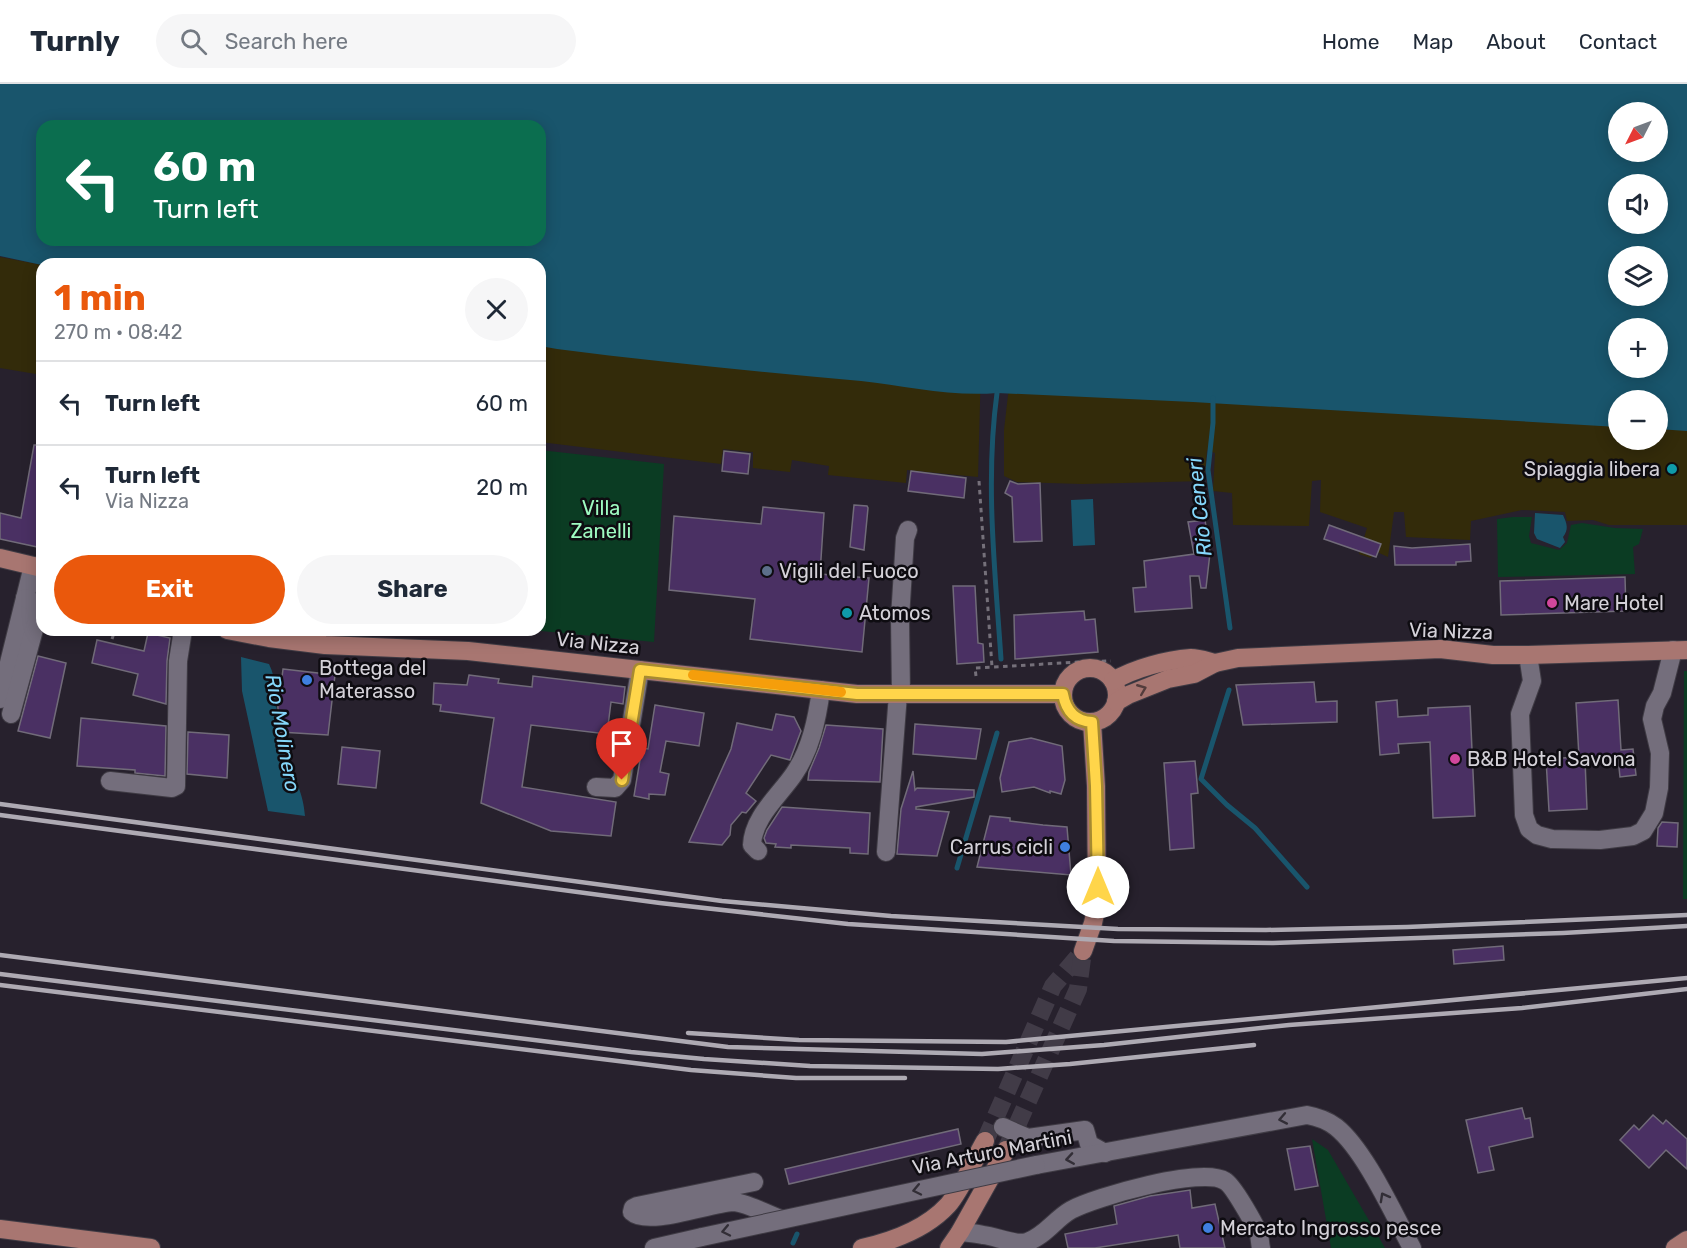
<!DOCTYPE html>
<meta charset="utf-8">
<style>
:root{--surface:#fff;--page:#f6f6f7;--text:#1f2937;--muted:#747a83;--line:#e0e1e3;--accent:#ea580c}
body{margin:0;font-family:Rubik,sans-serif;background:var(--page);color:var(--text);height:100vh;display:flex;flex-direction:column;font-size:22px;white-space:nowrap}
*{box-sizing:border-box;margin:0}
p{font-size:20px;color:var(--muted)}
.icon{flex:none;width:33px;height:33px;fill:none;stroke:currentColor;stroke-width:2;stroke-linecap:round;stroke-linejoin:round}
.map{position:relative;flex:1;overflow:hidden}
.side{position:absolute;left:36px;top:174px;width:510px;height:378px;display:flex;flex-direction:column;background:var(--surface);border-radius:18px;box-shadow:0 3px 15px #0003}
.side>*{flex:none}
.top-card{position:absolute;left:36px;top:36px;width:510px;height:126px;border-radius:18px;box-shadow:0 3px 15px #0003;background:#0b6e4f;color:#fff;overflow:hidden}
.needle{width:39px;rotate:228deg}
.buttons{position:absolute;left:1608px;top:18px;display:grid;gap:12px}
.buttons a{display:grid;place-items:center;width:60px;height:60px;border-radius:50%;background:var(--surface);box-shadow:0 3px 15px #0003;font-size:30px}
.pin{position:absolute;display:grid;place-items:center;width:51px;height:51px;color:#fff;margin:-62px -26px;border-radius:50% 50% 50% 0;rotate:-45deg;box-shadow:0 0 6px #0007}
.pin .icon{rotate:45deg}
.me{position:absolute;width:66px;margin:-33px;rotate:0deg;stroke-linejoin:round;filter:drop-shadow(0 0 4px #0008)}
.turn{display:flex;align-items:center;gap:21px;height:126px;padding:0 18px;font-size:27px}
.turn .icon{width:78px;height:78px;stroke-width:2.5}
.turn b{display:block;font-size:42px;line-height:51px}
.round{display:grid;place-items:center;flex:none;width:63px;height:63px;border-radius:32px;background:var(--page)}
.summary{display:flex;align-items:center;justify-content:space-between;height:102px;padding:0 18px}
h1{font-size:36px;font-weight:700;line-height:45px;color:var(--accent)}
.button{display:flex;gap:12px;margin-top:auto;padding:12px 18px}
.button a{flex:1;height:69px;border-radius:36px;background:var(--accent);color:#fff;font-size:24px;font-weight:700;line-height:69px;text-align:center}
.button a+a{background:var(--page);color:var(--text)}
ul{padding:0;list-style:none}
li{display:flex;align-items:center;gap:18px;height:84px;padding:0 18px;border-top:2px solid var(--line)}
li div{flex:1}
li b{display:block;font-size:22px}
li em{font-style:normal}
header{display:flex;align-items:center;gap:36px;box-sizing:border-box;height:84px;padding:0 30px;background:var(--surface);border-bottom:2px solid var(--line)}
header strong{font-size:28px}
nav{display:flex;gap:33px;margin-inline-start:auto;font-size:21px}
.search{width:420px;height:54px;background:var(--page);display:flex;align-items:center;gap:15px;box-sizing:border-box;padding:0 21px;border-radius:33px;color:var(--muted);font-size:22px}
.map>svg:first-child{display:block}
.green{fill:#0b3c23}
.sand{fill:#332b0a}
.water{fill:#19556c;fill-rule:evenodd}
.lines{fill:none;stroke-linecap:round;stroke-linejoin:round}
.stream{stroke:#19556c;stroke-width:5}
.building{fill:#4a3063;stroke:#716b79;stroke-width:1.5}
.major-tunnel{stroke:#413b47;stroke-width:18;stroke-dasharray:18 9;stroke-linecap:butt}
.minor-casing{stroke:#3f3b44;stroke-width:20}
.major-casing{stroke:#3f3b44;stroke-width:20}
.path{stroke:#75707a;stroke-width:3;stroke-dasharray:4.5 4.5;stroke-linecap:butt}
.minor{stroke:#746e7c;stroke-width:18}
.major{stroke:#a87671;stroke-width:18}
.rail{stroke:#aeaab3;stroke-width:4.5}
.minor-bridge-casing{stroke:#3f3b44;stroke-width:20;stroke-linecap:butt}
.minor-bridge{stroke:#746e7c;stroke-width:18}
.oneway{stroke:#533c3c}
.oneway2{stroke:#322e36}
.route-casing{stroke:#a68a30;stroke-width:15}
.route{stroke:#ffd54a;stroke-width:10}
.slow{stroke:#f59e0b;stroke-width:10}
.culture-dot{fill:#0f9aa8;stroke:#0e0c11;stroke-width:2}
.service-dot{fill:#5c6f8a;stroke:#0e0c11;stroke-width:2}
.hotel-dot{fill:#d1479c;stroke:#0e0c11;stroke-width:2}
.shop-dot{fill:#3f7fe0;stroke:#0e0c11;stroke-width:2}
.labels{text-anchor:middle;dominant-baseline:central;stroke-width:5;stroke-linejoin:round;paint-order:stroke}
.poi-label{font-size:20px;fill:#d4d1d8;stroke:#0e0c11;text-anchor:start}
.park-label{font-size:20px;fill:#9efac1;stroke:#0e0c11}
.street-label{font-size:20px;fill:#d4d1d8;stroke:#0e0c11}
.water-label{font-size:21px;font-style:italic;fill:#85d7fb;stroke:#0e0c11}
</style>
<header>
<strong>Turnly</strong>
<div class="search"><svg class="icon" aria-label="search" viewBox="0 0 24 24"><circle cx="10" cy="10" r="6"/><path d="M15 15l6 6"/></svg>Search here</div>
<nav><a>Home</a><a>Map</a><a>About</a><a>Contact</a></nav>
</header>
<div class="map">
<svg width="1687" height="1164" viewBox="0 0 1687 1164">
<rect width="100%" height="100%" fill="#27212d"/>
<g class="green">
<path d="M540 366 664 380 654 558 531 546H540Z"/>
<path d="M1513 433H1532L1529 452 1531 459 1559 466 1567 459 1571 441 1582 439 1615 444 1643 445 1639 460 1633 463 1635 490 1498 493 1497 435Z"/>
<path d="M1684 587H1687V815H1683Z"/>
<path d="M1312 1055 1328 1066 1385 1164H1331Z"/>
</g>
<g class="sand">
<path d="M0 173 42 181V291L0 284Z"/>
<path d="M540 236 981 282 978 393 907 386 906 399 828 391 829 382 792 376 790 388 753 384V368L723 365 721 380 540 358Z"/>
<path d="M1011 285 1618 328V356H1658V330L1687 331V441H1609L1593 436 1567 437 1565 428 1522 426 1471 437 1470 456 1406 453 1404 428H1394L1388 473 1375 467 1371 474 1359 470 1367 444 1320 428 1321 396 1312 397 1309 442 1233 441 1232 409 1213 407 1215 369 1207 366 1204 397 1082 400 1017 398 1004 392V346Z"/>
</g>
<g class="water">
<path d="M0 0H1687V347L1658 345V316H1618V343L1193 318 997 309C952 313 906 302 861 297 760 288 659 278 557 265L540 262V180L42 181 0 172ZM1618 28H1658V68H1618ZM42 42H540V156H42ZM1618 100H1658V140H1618ZM1618 172H1658V212H1618ZM1618 244H1658V284H1618Z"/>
<path d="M1093 415 1095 461 1073 462 1071 416Z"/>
<path d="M1535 429 1563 431C1567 440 1569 445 1563 453L1565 458 1560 464 1537 455 1534 449Z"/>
<path d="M241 573 269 580C277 596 275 611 277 629 279 643 281 657 285 670 293 694 303 705 305 732L268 727 242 607Z"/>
</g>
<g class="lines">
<g class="stream">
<path d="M997 309C985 397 995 486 1001 575"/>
<path d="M1213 314V339L1208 386 1230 544"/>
<path d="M1229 606 1201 695 1227 721 1255 744 1307 803"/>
<path d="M957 784 997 649"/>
<path d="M793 1159 797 1150"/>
</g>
</g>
<g class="building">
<path d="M34 361H42V464L0 455V429L21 434Z"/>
<path d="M724 367 750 370 748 390 722 387Z"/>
<path d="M911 387 966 394 964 414 908 407Z"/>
<path d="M1010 397 1018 400 1040 399 1042 457 1014 458 1012 413 1005 409Z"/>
<path d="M854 421 867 422 868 424 864 466 850 463Z"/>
<path d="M763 423 824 429 820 490 869 494 862 568 750 555 755 515 669 506 674 432 761 440Z"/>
<path d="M1205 436 1210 469 1206 504H1201L1199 492H1190L1192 524 1135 528 1133 504 1146 503 1144 477 1194 470 1188 438Z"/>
<path d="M1329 441 1381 460 1376 473 1324 455Z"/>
<path d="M1470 460 1471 477 1456 478V481H1395L1394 462 1412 464Z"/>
<path d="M1625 493 1626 527 1501 531 1500 497Z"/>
<path d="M953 502H975L978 559 983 560 984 578 957 580Z"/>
<path d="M1084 527 1085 536 1095 535 1098 568 1015 575 1014 531Z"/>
<path d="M148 549 170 554 167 577 166 620 133 611 138 590 92 579 97 556 144 567Z"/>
<path d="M38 572 66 579 50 654 18 647Z"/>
<path d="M283 585 335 591 328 651 280 648 276 601H281Z"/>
<path d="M469 591 499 595 498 599 532 603 533 592 625 603 623 620 611 618 607 650 531 641 522 703 616 718 611 752 551 747 481 719 494 634 440 627 441 621 433 620 434 599 467 601Z"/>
<path d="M1314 598 1316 618 1337 617V638L1243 641 1236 601Z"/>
<path d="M1397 616 1398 633 1428 631V624L1470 622 1475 732 1433 734 1430 658 1398 660 1399 669 1380 671 1376 618Z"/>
<path d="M1618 616 1621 666 1633 665 1636 691 1620 693 1618 674 1585 676 1587 725 1549 727 1546 675 1579 673 1576 619Z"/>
<path d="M655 621 704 629 699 662 666 657 660 688 669 690 665 711 649 710V715L634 712 642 664 648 665Z"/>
<path d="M776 630 794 633 801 647 790 676 771 671 746 709 756 717 746 729 742 728 731 741 730 751 722 761 689 758 731 665 737 639 772 646Z"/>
<path d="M81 634 166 642 165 692 135 689V686L77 682Z"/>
<path d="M915 640 981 645 976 675 913 670Z"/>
<path d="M826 641 883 645 880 698 808 696 809 688 819 664Z"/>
<path d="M188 648 229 651 227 694 187 690Z"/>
<path d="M1031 654 1062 662 1065 696 1061 710 1050 707V709L1034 703 1002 708 1000 694 1009 658Z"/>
<path d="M342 663 380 667 376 704 338 700Z"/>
<path d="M1195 677 1198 709 1191 710 1194 764 1170 766 1164 679Z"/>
<path d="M913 687 915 706 917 704 974 706V713L916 723V725L949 728 937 772 897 770 901 725Z"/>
<path d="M782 723 870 729 868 770 850 769V764L791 761V764L775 763 776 760 766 759 764 754 767 746Z"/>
<path d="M990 732 1010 734V737L1043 741 1067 743 1071 791 977 783Z"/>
<path d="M1662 738 1678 739 1677 763 1657 762 1658 744Z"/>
<path d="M1503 862 1504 876 1454 880 1453 866Z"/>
<path d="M1522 1024 1525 1035 1530 1034 1533 1053 1489 1063 1494 1086 1478 1089 1466 1036Z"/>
<path d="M1653 1031 1663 1040 1666 1036 1687 1055V1085L1666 1066 1649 1084 1620 1056 1634 1041 1639 1046Z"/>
<path d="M958 1045 961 1060 789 1100 785 1085Z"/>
<path d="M1310 1062 1318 1102 1295 1106 1287 1065Z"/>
<path d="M1190 1106 1192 1124 1215 1120 1225 1164H1180L1178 1151 1095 1164H1068L1065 1150 1117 1140 1114 1122 1150 1112Z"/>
</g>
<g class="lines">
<g class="major-tunnel">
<path d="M985 1057 1053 902 1083 867"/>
<path d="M1006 1066 1078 905 1083 867"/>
</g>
<g class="minor-casing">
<g id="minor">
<path d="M1528 571 1532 597 1520 630 1524 731 1529 745 1537 751 1552 755 1600 756 1633 752 1643 747 1654 729 1659 704 1660 669 1652 635 1655 622 1662 609 1673 566"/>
<path d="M901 610 900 534 905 454 908 446"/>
<path d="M0 615 33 482"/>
<path d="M11 630 38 531 35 519 25 514"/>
<path d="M110 697 172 704 176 702 178 577 183 546"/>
<path d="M596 703 615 704 622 696 640 586"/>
<path d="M758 767 752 761C753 733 779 712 794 690 811 665 817 635 821 606"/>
<path d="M886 768 898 610"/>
<path d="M1003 1043 1028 1054 1085 1046 1089 1060 1105 1069"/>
<path d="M1036 1081 1307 1031C1318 1033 1327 1036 1336 1043 1365 1066 1394 1131 1412 1164"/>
<path d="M754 1098 637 1122 633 1124 632 1128C648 1143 710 1119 733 1118 745 1118 769 1131 781 1135"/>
<path d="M960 1148C968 1149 975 1149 983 1151 996 1152 1015 1162 1027 1158 1045 1152 1055 1135 1071 1126 1095 1113 1203 1082 1225 1097 1233 1101 1256 1142 1259 1151 1260 1155 1260 1160 1261 1164"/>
<path d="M654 1164 702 1153"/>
</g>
</g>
<g class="major-casing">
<g id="major">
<path d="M0 474 42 484"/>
<path d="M227 546 269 554 325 561 468 567 857 610H1063"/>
<circle cx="1090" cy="611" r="27"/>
<path d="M1113 597C1135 584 1166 576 1191 574 1199 574 1207 577 1215 579"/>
<path d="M1116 618 1128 611 1168 595 1194 590 1215 579 1238 574 1440 565 1493 571H1528L1687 566"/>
<path d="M1083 867 1093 839 1097 821 1096 702 1092 638"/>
<path d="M0 1145 151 1164"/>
<path d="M862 1164C893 1157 926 1145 948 1121 960 1108 975 1074 985 1057"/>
<path d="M949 1164 960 1148 1006 1066"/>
<path d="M1675 1164 1687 1156"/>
</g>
</g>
<g class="path">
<path d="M979 397 992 583"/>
<path d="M153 546 166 550"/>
<path d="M112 555 115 546"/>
<path d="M976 592 975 584C1021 582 1065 578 1111 577"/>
</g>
<use href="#minor" class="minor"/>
<use href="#major" class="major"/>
<g class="rail">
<path d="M0 720 722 817 891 832 1118 845 1266 846 1407 843 1687 831"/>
<path d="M0 731 660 819 848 840 1114 857 1273 859 1563 849 1687 842"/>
<path d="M0 871 728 963 982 970 1104 961 1289 941 1522 924 1687 905"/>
<path d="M0 890 631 968 704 975 810 982 998 985 1070 980 1254 961"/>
<path d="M0 901 691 986 796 994H905"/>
<path d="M688 949 799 956 1006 958 1687 894"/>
</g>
<g class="minor-bridge-casing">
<path id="minor-bridge" d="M702 1153 1036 1081"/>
</g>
<use href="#minor-bridge" class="minor-bridge"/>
</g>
<defs><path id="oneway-chevron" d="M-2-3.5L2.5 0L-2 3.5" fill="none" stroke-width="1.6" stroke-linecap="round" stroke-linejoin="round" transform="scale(1.5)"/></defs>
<use class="oneway" href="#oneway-chevron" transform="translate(1142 605) rotate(-22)"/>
<g class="oneway2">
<use href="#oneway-chevron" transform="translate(1283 1035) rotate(169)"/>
<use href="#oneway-chevron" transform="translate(1070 1075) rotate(171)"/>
<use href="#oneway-chevron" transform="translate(917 1106) rotate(168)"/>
<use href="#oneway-chevron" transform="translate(1384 1113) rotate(-119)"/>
<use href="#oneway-chevron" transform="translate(726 1147) rotate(168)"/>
</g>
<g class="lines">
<g class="route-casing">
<path id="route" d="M622 696 640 586 857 610H1063C1066 627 1075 637 1092 638L1096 702 1098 803"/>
</g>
<use href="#route" class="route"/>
<path class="slow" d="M693 591 841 608"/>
</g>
<g class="culture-dot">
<circle cx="1672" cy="385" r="6"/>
<circle cx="847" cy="529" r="6"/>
</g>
<circle class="service-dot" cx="767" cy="487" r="6"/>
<g class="hotel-dot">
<circle cx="1552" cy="519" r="6"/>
<circle cx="1455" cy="675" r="6"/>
</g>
<g class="shop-dot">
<circle cx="307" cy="596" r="6"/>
<circle cx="1065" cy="763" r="6"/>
<circle cx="1208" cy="1144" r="6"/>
</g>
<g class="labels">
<g class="poi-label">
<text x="1660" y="385" text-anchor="end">Spiaggia libera</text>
<text x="779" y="487">Vigili del Fuoco</text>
<text x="1564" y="519">Mare Hotel</text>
<text x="859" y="529">Atomos</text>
<text x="319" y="584">Bottega del<tspan x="319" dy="23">Materasso</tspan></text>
<text x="1467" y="675">B&amp;B Hotel Savona</text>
<text x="1053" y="763" text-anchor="end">Carrus cicli</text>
<text x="1220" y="1144">Mercato Ingrosso pesce</text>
</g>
<g class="park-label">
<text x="601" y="424">Villa<tspan x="601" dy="23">Zanelli</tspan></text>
</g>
<g class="street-label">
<text transform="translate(1451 547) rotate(2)">Via Nizza</text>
<text transform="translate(598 559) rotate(6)">Via Nizza</text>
<text transform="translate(992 1068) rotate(-11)">Via Arturo Martini</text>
</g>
<g class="water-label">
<text transform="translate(1199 423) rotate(-96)">Rio Ceneri</text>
<text transform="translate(283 649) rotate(80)">Rio Molinero</text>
</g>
</g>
</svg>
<div class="buttons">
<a><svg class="needle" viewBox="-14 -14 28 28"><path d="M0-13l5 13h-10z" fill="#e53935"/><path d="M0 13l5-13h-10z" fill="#747a83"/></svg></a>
<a><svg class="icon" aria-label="sound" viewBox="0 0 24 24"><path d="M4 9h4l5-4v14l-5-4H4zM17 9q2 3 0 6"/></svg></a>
<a><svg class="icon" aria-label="layers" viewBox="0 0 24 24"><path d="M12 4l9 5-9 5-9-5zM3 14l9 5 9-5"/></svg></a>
<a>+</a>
<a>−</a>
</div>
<div class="pin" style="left:622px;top:696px;background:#d93025"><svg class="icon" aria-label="arrive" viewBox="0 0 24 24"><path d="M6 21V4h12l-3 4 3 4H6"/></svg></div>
<svg class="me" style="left:1098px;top:803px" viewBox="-20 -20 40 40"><circle r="19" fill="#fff"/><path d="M0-13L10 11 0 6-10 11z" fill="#ffd54a"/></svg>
<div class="top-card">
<div class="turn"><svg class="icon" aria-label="left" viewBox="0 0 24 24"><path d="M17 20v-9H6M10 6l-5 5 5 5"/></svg><div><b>60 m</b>Turn left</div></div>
</div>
<section class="side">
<div class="summary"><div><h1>1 min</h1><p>270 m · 08:42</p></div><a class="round"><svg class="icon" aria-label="close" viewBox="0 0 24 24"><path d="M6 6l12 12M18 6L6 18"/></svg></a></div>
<ul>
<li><svg class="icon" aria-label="left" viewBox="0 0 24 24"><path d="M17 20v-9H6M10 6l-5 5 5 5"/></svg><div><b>Turn left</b></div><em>60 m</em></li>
<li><svg class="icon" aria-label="left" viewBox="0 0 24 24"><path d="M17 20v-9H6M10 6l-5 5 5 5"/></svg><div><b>Turn left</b><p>Via Nizza</p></div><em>20 m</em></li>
</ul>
<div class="button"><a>Exit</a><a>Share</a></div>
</section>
</div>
